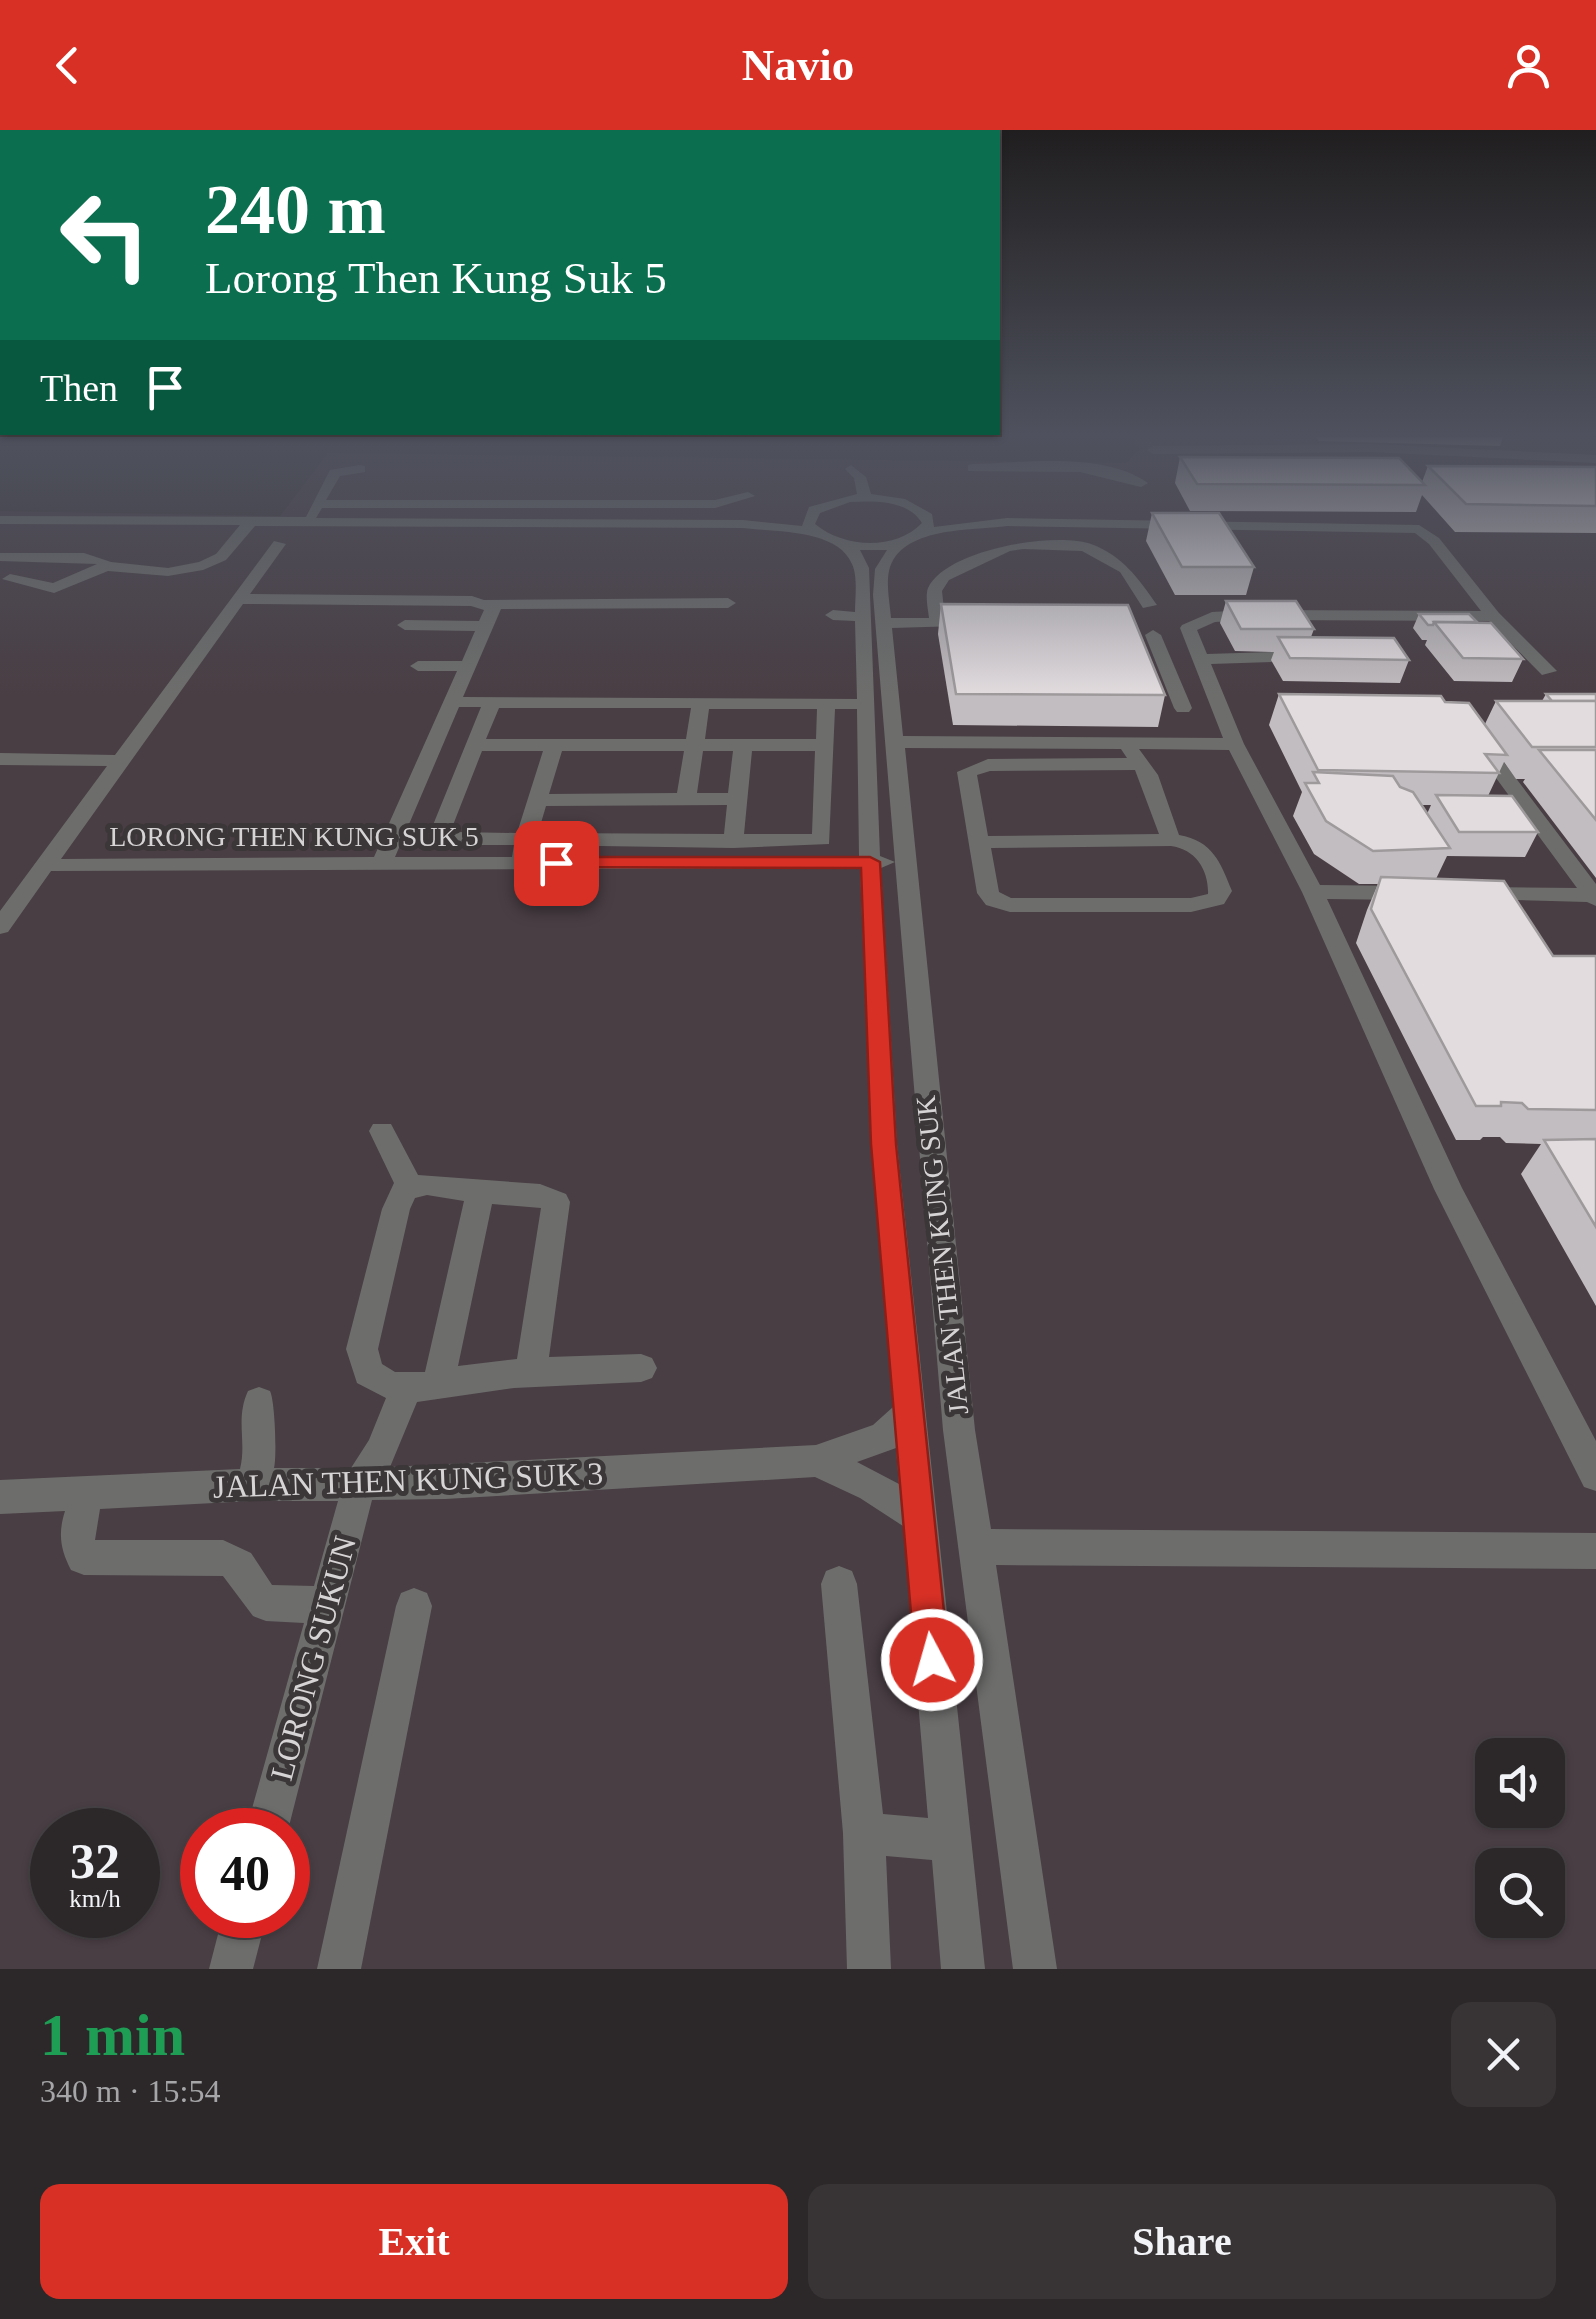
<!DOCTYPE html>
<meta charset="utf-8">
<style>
:root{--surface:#2c282a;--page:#383436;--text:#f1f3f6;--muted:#a6a6a8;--line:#484447;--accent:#d93025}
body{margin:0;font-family:Georgia,serif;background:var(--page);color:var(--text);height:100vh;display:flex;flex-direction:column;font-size:38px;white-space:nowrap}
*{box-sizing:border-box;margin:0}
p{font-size:32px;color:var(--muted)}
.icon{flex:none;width:55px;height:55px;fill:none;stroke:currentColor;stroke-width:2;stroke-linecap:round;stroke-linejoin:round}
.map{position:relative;height:1839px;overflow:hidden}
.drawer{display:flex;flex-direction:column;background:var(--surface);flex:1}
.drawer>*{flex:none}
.hud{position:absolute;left:0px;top:0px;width:1000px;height:305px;box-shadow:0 2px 8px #0004,0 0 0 2px var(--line);background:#0b6e4f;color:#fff;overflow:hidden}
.buttons{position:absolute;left:1475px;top:1608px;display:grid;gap:20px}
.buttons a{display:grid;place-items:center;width:90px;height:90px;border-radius:20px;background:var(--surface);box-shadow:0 2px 8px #0004,0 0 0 2px var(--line);font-size:50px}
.speed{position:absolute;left:30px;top:1678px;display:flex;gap:20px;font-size:50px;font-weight:700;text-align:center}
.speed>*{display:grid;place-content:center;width:130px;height:130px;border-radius:50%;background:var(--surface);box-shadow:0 2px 8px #0004,0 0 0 2px var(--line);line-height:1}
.speed small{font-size:25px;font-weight:400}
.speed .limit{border:15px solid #d22;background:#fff;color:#111}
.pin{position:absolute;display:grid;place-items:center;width:85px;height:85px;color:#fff;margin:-42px;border-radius:20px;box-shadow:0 5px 15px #0006}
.me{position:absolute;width:110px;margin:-55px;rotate:354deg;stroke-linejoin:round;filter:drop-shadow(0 0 8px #0008)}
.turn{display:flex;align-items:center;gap:35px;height:210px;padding:0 40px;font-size:45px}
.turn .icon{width:130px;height:130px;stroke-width:2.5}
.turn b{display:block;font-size:70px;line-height:85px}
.then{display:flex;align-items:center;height:95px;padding:0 40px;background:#0003;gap:20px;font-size:38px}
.round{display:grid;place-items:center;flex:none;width:105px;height:105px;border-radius:20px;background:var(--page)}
.headline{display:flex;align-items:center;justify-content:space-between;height:170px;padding:0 40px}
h1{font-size:60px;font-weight:600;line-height:75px;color:#1e9e55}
.button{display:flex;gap:20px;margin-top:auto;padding:20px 40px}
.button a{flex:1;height:115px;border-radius:20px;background:var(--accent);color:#fff;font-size:40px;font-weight:600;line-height:115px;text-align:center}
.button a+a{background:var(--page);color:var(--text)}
header{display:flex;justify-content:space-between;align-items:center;height:130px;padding:0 40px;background:var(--accent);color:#fff;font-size:45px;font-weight:600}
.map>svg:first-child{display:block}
.built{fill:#493e44;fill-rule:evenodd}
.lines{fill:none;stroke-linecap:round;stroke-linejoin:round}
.minor{fill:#6d6e6c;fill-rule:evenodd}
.wall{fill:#c2bdc0;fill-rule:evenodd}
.building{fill:#e2dcdf;stroke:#9e9a9c;stroke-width:2.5}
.route{fill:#d93025;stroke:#8d1f18;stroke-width:2.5}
.labels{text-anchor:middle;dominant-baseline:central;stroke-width:10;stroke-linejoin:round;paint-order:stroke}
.street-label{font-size:28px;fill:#d7d4d5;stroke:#3b3638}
.near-street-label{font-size:32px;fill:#d7d4d5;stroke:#3b3638}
</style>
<header><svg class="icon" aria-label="back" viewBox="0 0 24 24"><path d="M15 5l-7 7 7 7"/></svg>Navio<svg class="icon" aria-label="person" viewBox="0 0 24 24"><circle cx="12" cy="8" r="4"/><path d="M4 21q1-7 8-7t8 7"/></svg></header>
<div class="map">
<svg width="1596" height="1839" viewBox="0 0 1596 1839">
<rect width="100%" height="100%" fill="#3b3638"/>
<path class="built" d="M1132 307H1596V1839H0V381L280 386 328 323 1126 333 1139 320ZM1492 1625H1548V1680H1492ZM52 1700H138V1785H52ZM202 1700H288V1785H202ZM1492 1735H1548V1790H1492Z"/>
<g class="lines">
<g class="minor">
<path d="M1371 314 1596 325V333L1371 322 1153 324 1147 320 1153 316Z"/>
<path d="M973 334C1026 333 1102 321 1148 353L1141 357 1080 342 968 341V335Z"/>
<path d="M360 335 365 336V342L340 346 326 370H715L748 362 755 366 715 378H322L316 388 743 390 802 396 809 377 857 364 854 348 845 339 851 335 866 347 871 364 905 369 932 384 934 397 1007 388 1419 395 1439 408 1499 483 1557 541 1542 545 1489 491 1247 490 1215 492 1197 500 1207 524 1303 521 1311 526 1303 531 1211 534 1244 614 1320 755 1408 756 1419 763 1408 770 1327 769 1462 1058 1596 1311V1361L1584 1357 1434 1059 1302 762 1229 620 1139 619 1158 645 1179 705C1213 711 1220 732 1232 761L1224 774 1191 782H1010L986 775 977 763 957 642 988 629 1127 628 1121 619 905 618 975 1300 991 1399 1596 1403V1439L996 1435 1057 1839H1013L943 1300 895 732 881 738 897 1014 985 1839H941L932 1730 886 1726 891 1839H847L843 1703 821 1454 826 1441 839 1436 852 1441 857 1454 883 1684 928 1688 903 1396 860 1368 815 1347 445 1369 372 1370 288 1700H246L304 1493 266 1491 253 1486 223 1446 84 1445 71 1440C60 1419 58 1403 65 1381L0 1384V1350L240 1339C247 1312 235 1289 248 1261L259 1257 270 1261C275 1271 277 1327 274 1338H351L369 1310 386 1268 357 1253 346 1219 382 1079 394 1053 369 1001 373 994H391L418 1045 540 1054 566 1064 570 1072 549 1227 641 1224 652 1228 657 1238 652 1248 641 1252 514 1258 417 1272 390 1337 816 1315 873 1295 893 1277 871 1014 860 738 51 741 8 802 0 804V781L107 636 0 635V623L115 625 274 411 286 414 250 464 472 466 484 470 728 468 736 473 728 478 501 479 463 567 857 569 855 491 833 490 825 485 833 480 855 482C855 467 858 447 852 434 838 399 775 402 743 398L255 396 226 430 203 440 168 446 108 441 54 463 2 449 10 444 53 453 97 434 0 431V423H84L111 432 168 438 199 432 216 424 240 395 0 394V386L306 387 330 340ZM850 372C875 371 908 370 922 393 895 421 844 418 815 394L820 383ZM1007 396 1415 403 1429 414 1481 481 1247 480 1212 482 1182 495 1180 498 1223 608 903 606 892 498 959 496V490L945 488 942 461 949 450 1010 421 1023 419 1082 421 1120 442 1143 478 1157 475C1138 448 1123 426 1091 414 1054 401 945 420 928 458 925 466 928 479 929 488H891C890 474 886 455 889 441 900 396 971 401 1007 396ZM860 420H887L875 439 873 465 895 732 880 726 869 438ZM243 474 471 476 484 480 479 491 405 490 397 495 405 500 475 501 462 531H418L410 536 418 541H457L374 727 61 729ZM459 577H481L433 695 436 706 455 715H514L512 727H395ZM499 578H691L686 609H486ZM709 579H817L816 609H705ZM835 579H857L859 726 530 727 534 715 733 718 829 714ZM482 621H543L517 703 455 702 453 695ZM562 621H684L677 663 549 664ZM703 621H733L728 663H697ZM752 621H815L812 704H744ZM1135 640 1159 704 988 706 977 645 990 641ZM727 675 724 704 538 703 546 676ZM1171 716C1196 719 1209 741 1208 764L1191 768H1011L999 762 991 718ZM427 1065 464 1071 425 1242H395L382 1234 378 1219 410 1079 415 1068ZM492 1074 541 1078 517 1229 458 1236ZM896 1318 899 1354 857 1332ZM252 1371H338L314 1456 272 1455 251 1423 223 1410H95L100 1379Z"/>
<path d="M1153 500 1161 505 1192 578 1189 582H1177L1174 578 1145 505Z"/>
<path d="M1483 612 1490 614 1596 754V776L1587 772 1475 769 1472 764 1483 757 1577 758 1474 618Z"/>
<path d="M414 1458 427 1463 432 1476 361 1839H317L396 1476 401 1463Z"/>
<path d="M223 1785H267L253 1839H209Z"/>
</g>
</g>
<g class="wall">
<path d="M1316 307H1503L1500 316 1319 311Z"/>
<path d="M1180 327 1422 352 1428 336 1596 337V403L1455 402 1422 365 1416 382 1190 381 1175 353Z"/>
<path d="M1152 383 1254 437 1246 465H1175L1146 411Z"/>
<path d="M1226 471 1314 499 1311 507 1409 530 1400 553 1283 551 1271 530 1274 522 1235 521 1220 493Z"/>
<path d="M941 474 1165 565 1158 597 953 595 938 504Z"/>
<path d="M1419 484 1477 492 1523 529 1512 552 1454 551 1425 515 1427 510H1422L1413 498Z"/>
<path d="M1279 564 1445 572 1485 594 1496 571H1542L1546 564H1596V748L1523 652 1525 649H1516L1504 632 1488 666 1538 702 1525 727 1447 726 1436 749 1553 826H1596V1176L1521 1044 1541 1014 1506 1013 1500 1007H1483L1480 1010H1456L1356 813 1367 780 1378 754H1359L1314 724 1293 686 1302 662 1269 595ZM1421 675H1431L1427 684Z"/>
</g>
<g class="building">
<path d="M1180 327 1399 328 1425 355 1197 354Z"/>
<path d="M1428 336 1596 337V376L1466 374Z"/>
<path d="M1152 383H1219L1254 437H1182Z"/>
<path d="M1226 471H1296L1314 499H1241Z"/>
<path d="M941 474 1128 475 1165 565 956 564Z"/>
<path d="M1419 484H1469L1477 492H1434L1433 495H1428Z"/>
<path d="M1434 492 1491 493 1523 529 1463 528Z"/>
<path d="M1278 507 1394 508 1409 530 1290 528Z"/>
<path d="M1279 564 1441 566 1445 572 1469 573 1507 625 1485 624 1499 643 1318 640Z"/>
<path d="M1546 564H1596V571H1552Z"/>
<path d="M1496 571H1596V617H1532Z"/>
<path d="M1539 620H1596V690Z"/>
<path d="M1313 642 1393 646 1400 657 1413 662 1450 718 1373 721 1326 691 1305 653H1319Z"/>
<path d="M1436 665 1512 666 1538 702H1459Z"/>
<path d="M1381 747 1504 751 1553 826H1596V980L1528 979 1522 973 1501 972V976H1476L1371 779Z"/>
<path d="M1596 1009V1097L1544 1010Z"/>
</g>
<linearGradient id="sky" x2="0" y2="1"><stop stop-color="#201e1f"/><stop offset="0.54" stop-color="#4f525e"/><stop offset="1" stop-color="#4f525e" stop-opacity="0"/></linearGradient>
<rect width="1596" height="565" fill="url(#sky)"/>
<path class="route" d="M556 727H870L880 732 896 1014 949 1530 944 1542 932 1547 920 1542 915 1530 871 1014 861 738 549 737 546 733Z"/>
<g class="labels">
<g class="street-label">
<text x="294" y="706">LORONG THEN KUNG SUK 5</text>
<text transform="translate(942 1125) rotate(-96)">JALAN THEN KUNG SUK</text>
</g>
<g class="near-street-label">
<text transform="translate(408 1350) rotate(-2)">JALAN THEN KUNG SUK 3</text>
<text transform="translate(313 1528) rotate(-75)">LORONG SUKUN</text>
</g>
</g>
</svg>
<div class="buttons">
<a><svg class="icon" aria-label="sound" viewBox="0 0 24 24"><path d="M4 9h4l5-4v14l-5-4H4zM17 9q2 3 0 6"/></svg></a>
<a><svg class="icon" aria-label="search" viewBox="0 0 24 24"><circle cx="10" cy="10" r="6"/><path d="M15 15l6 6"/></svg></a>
</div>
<div class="speed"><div>32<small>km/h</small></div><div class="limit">40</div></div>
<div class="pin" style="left:556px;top:733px;background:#d93025"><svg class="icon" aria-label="arrive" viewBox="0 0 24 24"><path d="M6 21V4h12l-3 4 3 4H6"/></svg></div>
<svg class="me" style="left:932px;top:1530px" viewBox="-20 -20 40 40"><circle r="17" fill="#d93025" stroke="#fff" stroke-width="3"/><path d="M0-11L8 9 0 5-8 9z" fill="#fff"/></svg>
<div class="hud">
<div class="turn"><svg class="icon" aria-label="left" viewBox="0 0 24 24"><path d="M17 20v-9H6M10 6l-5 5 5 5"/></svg><div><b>240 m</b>Lorong Then Kung Suk 5</div></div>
<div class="then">Then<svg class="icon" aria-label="arrive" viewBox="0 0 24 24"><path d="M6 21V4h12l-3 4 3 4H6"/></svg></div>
</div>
</div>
<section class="drawer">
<div class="headline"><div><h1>1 min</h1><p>340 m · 15:54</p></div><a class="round"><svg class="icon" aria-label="close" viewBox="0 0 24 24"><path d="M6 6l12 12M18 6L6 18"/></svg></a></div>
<div class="button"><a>Exit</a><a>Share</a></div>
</section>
